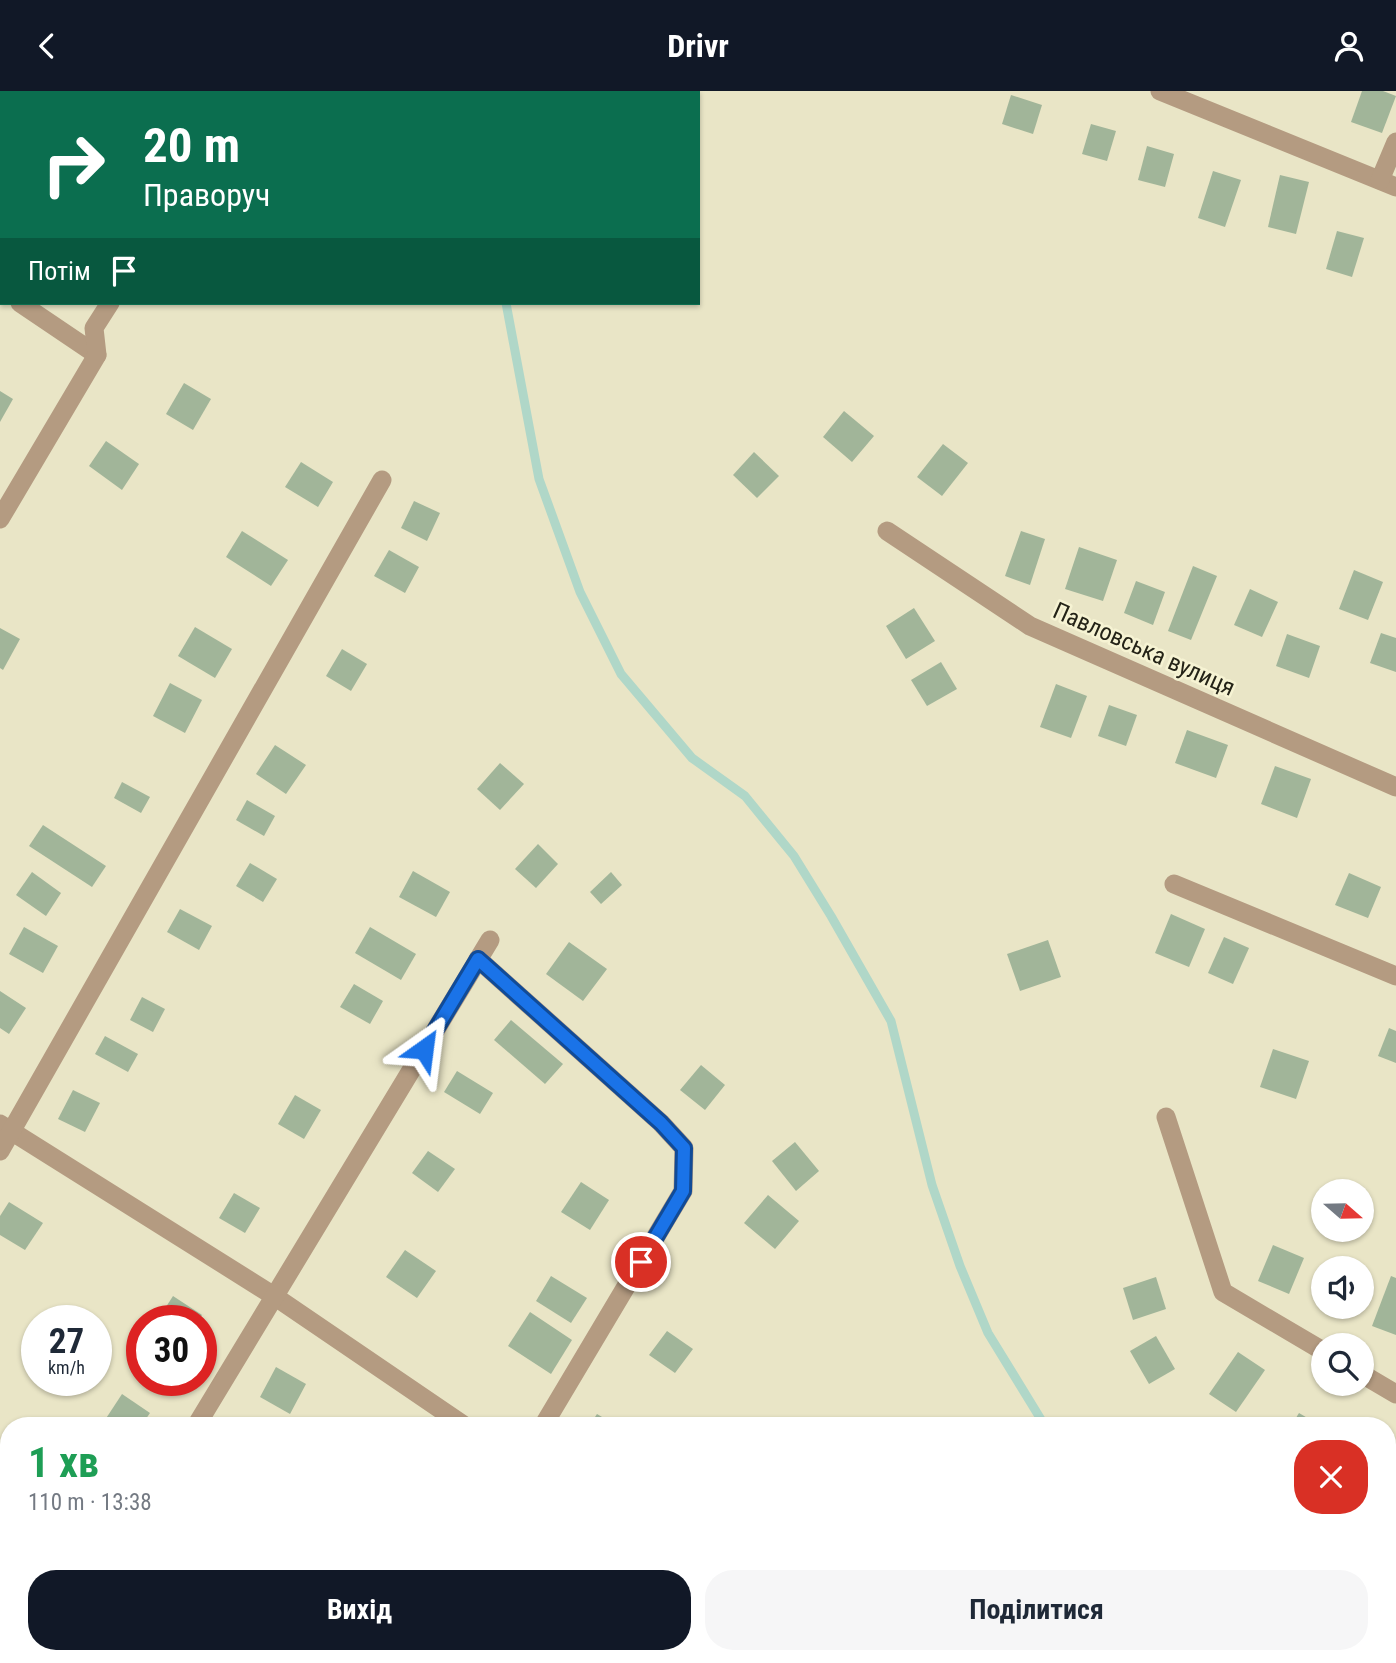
<!DOCTYPE html>
<html lang="uk">
<meta charset="utf-8">
<style>
:root{--surface:#fff;--page:#f6f6f7;--text:#1f2937;--muted:#747a83;--accent:#111827}
body{margin:0;font-family:"Roboto Condensed",sans-serif;background:var(--page);color:var(--text);height:100vh;display:flex;flex-direction:column;font-size:26px;white-space:nowrap}
*{box-sizing:border-box;margin:0}
p{font-size:23px;color:var(--muted)}
.icon{flex:none;width:38px;height:38px;fill:none;stroke:currentColor;stroke-width:2;stroke-linecap:round;stroke-linejoin:round}
.map{position:relative;flex:1;overflow:hidden}
.side{position:absolute;left:0px;top:1326px;width:1396px;height:247px;display:flex;flex-direction:column;background:var(--surface);border-radius:28px 28px 0 0;box-shadow:0 2px 5px #0004}
.side>*{flex:none}
.hud{position:absolute;left:0px;top:0px;width:700px;height:214px;box-shadow:0 2px 5px #0004;background:#0b6e4f;color:#fff;overflow:hidden}
.needle{width:46px;rotate:110deg}
.buttons{position:absolute;left:1311px;top:1088px;display:grid;gap:14px}
.buttons a{display:grid;place-items:center;width:63px;height:63px;border-radius:50%;background:var(--surface);box-shadow:0 2px 5px #0004;font-size:35px}
.speed{position:absolute;left:21px;top:1214px;display:flex;gap:14px;font-size:35px;font-weight:700;text-align:center}
.speed>*{display:grid;place-content:center;width:91px;height:91px;border-radius:50%;background:var(--surface);box-shadow:0 2px 5px #0004;line-height:1}
.speed small{font-size:18px;font-weight:400}
.speed .limit{border:10px solid #d22;background:#fff;color:#111}
.pin{position:absolute;display:grid;place-items:center;width:60px;height:60px;color:#fff;margin:-30px;border:4px solid #fff;border-radius:50%;box-shadow:0 2px 7px #0007}
.me{position:absolute;width:77px;margin:-38px;rotate:31deg;stroke-linejoin:round;filter:drop-shadow(0 0 5px #0008)}
.turn{display:flex;align-items:center;gap:24px;height:147px;padding:0 28px;font-size:32px}
.turn .icon{width:91px;height:91px;stroke-width:2.5}
.turn b{display:block;font-size:49px;line-height:60px}
.then{display:flex;align-items:center;height:66px;padding:0 28px;background:#0003;gap:14px;font-size:26px}
.round{display:grid;place-items:center;flex:none;width:74px;height:74px;border-radius:28px;background:var(--page)}
.summary{display:flex;align-items:center;justify-content:space-between;height:119px;padding:0 28px}
h1{font-size:42px;font-weight:700;line-height:52px;color:#1e9e55}
.primary-button{display:flex;gap:14px;margin-top:auto;padding:14px 28px}
.primary-button a{flex:1;height:80px;border-radius:28px;background:var(--accent);color:#fff;font-size:28px;font-weight:700;line-height:80px;text-align:center}
.primary-button a+a{background:var(--page);color:var(--text)}
header{display:flex;justify-content:space-between;align-items:center;height:91px;padding:0 28px;background:var(--accent);color:#fff;font-size:32px;font-weight:700}
.map>svg:first-child{display:block}
.lines{fill:none;stroke-linecap:round;stroke-linejoin:round}
.stream{stroke:#b0d7c8;stroke-width:9}
.building{fill:#a1b599}
.minor{stroke:#b49b81;stroke-width:19}
.route-casing{stroke:#114b97;stroke-width:18}
.route{stroke:#1a73e8;stroke-width:12}
.labels{text-anchor:middle;dominant-baseline:central;stroke-width:5;stroke-linejoin:round;paint-order:stroke}
.street-label{font-size:24px;fill:#242317;stroke:#f6f3d3}
</style>
<header><svg class="icon" aria-label="back" viewBox="0 0 24 24"><path d="M15 5l-7 7 7 7"/></svg>Drivr<svg class="icon" aria-label="person" viewBox="0 0 24 24"><circle cx="12" cy="8" r="4"/><path d="M4 21q1-7 8-7t8 7"/></svg></header>
<div class="map">
<svg width="1396" height="1572" viewBox="0 0 1396 1572">
<rect width="100%" height="100%" fill="#e9e5c6"/>
<g class="lines">
<g class="stream">
<path d="M356 0 359 2"/>
<path d="M506 212 539 388 580 501 621 583 692 667 745 705 794 765 831 825 891 930 932 1094 960 1175 988 1242 1045 1335"/>
<path d="M1305 1564 1313 1572"/>
</g>
</g>
<g class="building">
<path d="M1362 0H1383L1396 5 1382 42 1351 31Z"/>
<path d="M1011 4 1042 14 1033 43 1002 33Z"/>
<path d="M1091 33 1116 40 1107 70 1082 63Z"/>
<path d="M1147 55 1174 63 1165 96 1138 89Z"/>
<path d="M1213 80 1241 89 1225 136 1198 127Z"/>
<path d="M1280 84 1309 91 1296 143 1268 136Z"/>
<path d="M1337 140 1364 147 1352 186 1326 178Z"/>
<path d="M184 292 211 308 193 339 166 323Z"/>
<path d="M0 300 13 308 0 331Z"/>
<path d="M844 320 874 345 852 371 823 346Z"/>
<path d="M106 350 139 373 122 399 89 375Z"/>
<path d="M943 353 968 372 942 405 917 386Z"/>
<path d="M754 361 779 385 757 407 733 384Z"/>
<path d="M301 371 333 391 318 416 285 396Z"/>
<path d="M414 410 440 422 427 450 401 437Z"/>
<path d="M242 440 288 469 271 495 226 466Z"/>
<path d="M1021 440 1045 448 1030 494 1005 485Z"/>
<path d="M1079 456 1117 469 1103 510 1065 498Z"/>
<path d="M389 459 419 476 405 502 374 485Z"/>
<path d="M1193 475 1217 485 1191 549 1168 540Z"/>
<path d="M1354 479 1383 491 1368 529 1339 518Z"/>
<path d="M1136 490 1165 501 1153 534 1124 522Z"/>
<path d="M1250 498 1278 511 1262 546 1234 534Z"/>
<path d="M914 517 935 550 906 568 886 535Z"/>
<path d="M195 536 232 558 215 587 178 565Z"/>
<path d="M0 537 20 548 3 579 0 577Z"/>
<path d="M1381 542 1396 547V581L1370 572Z"/>
<path d="M1287 543 1320 555 1309 587 1276 575Z"/>
<path d="M342 558 367 573 351 600 326 585Z"/>
<path d="M941 571 957 598 927 615 911 589Z"/>
<path d="M170 592 202 609 185 642 153 625Z"/>
<path d="M1056 593 1087 605 1071 647 1040 636Z"/>
<path d="M1109 614 1137 624 1126 655 1098 645Z"/>
<path d="M1187 639 1228 654 1216 687 1175 672Z"/>
<path d="M275 654 306 674 286 703 256 683Z"/>
<path d="M500 672 524 693 500 719 477 698Z"/>
<path d="M1275 675 1311 688 1297 727 1261 713Z"/>
<path d="M122 691 150 706 141 722 114 707Z"/>
<path d="M247 709 275 725 264 745 236 729Z"/>
<path d="M43 734 106 775 92 796 29 755Z"/>
<path d="M538 753 558 773 536 797 515 778Z"/>
<path d="M250 772 277 788 263 811 236 795Z"/>
<path d="M413 780 450 801 436 826 399 806Z"/>
<path d="M32 781 61 802 46 825 16 804Z"/>
<path d="M611 781 622 794 601 813 590 801Z"/>
<path d="M1349 782 1381 796 1368 827 1335 814Z"/>
<path d="M180 818 212 835 199 859 167 841Z"/>
<path d="M1171 823 1205 838 1189 876 1155 862Z"/>
<path d="M24 836 58 855 43 882 9 863Z"/>
<path d="M370 836 416 863 401 889 355 862Z"/>
<path d="M1224 846 1249 857 1233 893 1208 882Z"/>
<path d="M1048 849 1061 886 1020 900 1007 863Z"/>
<path d="M569 851 607 878 583 910 546 883Z"/>
<path d="M354 893 383 910 370 933 340 916Z"/>
<path d="M0 900 26 917 9 943 0 937Z"/>
<path d="M142 906 165 918 153 941 130 929Z"/>
<path d="M511 929 563 973 545 993 494 949Z"/>
<path d="M1389 937 1396 940V972L1378 965Z"/>
<path d="M105 945 138 963 128 981 95 963Z"/>
<path d="M1273 958 1309 970 1296 1008 1260 996Z"/>
<path d="M701 974 725 994 705 1019 680 999Z"/>
<path d="M457 980 493 1002 480 1023 444 1001Z"/>
<path d="M73 999 100 1012 85 1041 58 1028Z"/>
<path d="M295 1004 321 1019 304 1048 278 1033Z"/>
<path d="M795 1051 819 1080 796 1100 772 1070Z"/>
<path d="M428 1060 455 1078 438 1101 412 1082Z"/>
<path d="M581 1091 609 1109 590 1139 561 1121Z"/>
<path d="M234 1102 260 1117 245 1142 219 1127Z"/>
<path d="M768 1104 799 1130 775 1158 744 1132Z"/>
<path d="M9 1111 43 1132 25 1159 0 1144V1125Z"/>
<path d="M1273 1154 1304 1167 1289 1203 1258 1190Z"/>
<path d="M405 1159 436 1180 417 1207 386 1186Z"/>
<path d="M551 1185 587 1207 571 1232 536 1210Z"/>
<path d="M1391 1185 1396 1187V1244L1372 1235Z"/>
<path d="M1156 1186 1166 1218 1133 1229 1123 1197Z"/>
<path d="M173 1205 202 1224 198 1230H157Z"/>
<path d="M530 1221 572 1249 551 1283 508 1255Z"/>
<path d="M667 1240 693 1258 675 1282 649 1264Z"/>
<path d="M1156 1245 1175 1278 1149 1293 1130 1260Z"/>
<path d="M1238 1261 1265 1279 1236 1321 1209 1303Z"/>
<path d="M276 1276 306 1293 290 1323 260 1306Z"/>
<path d="M122 1303 150 1322 141 1335H101Z"/>
<path d="M1299 1322 1321 1335H1291Z"/>
<path d="M597 1323 617 1335H589Z"/>
<path d="M0 1541 9 1546V1554L0 1569Z"/>
<path d="M98 1564H136L132 1572H94Z"/>
<path d="M312 1564H348L361 1572H308Z"/>
</g>
<g class="lines">
<g class="minor">
<path d="M1160 0 1396 96"/>
<path d="M1380 89 1396 51"/>
<path d="M0 198 2 199"/>
<path d="M20 212 97 264"/>
<path d="M0 428 97 264 94 237 110 212"/>
<path d="M887 440 1030 535 1396 696"/>
<path d="M1174 793 1396 885"/>
<path d="M478 868 661 1032 684 1057 683 1100 543 1335"/>
<path d="M1166 1026 1223 1201 1323 1260"/>
<path d="M0 1033 274 1205 465 1335"/>
<path d="M0 1060 382 389"/>
<path d="M1362 1283 1396 1303"/>
<path d="M196 1335 490 849"/>
<path d="M1388 1378 1396 1367"/>
<path d="M817 1564 828 1572"/>
<path d="M55 1572 59 1564"/>
<path d="M406 1572 410 1564"/>
<path d="M762 1572 766 1564"/>
<path d="M1268 1572 1273 1564"/>
</g>
</g>
<g class="lines">
<g class="route-casing">
<path id="route" d="M424 958 478 868 661 1032 684 1057 683 1100 641 1171"/>
</g>
<use href="#route" class="route"/>
</g>
<g class="labels">
<g class="street-label">
<text transform="translate(1144 558) rotate(24)">Павловська вулиця</text>
</g>
</g>
</svg>
<div class="buttons">
<a><svg class="needle" viewBox="-14 -14 28 28"><path d="M0-13l5 13h-10z" fill="#e53935"/><path d="M0 13l5-13h-10z" fill="#747a83"/></svg></a>
<a><svg class="icon" aria-label="sound" viewBox="0 0 24 24"><path d="M4 9h4l5-4v14l-5-4H4zM17 9q2 3 0 6"/></svg></a>
<a><svg class="icon" aria-label="search" viewBox="0 0 24 24"><circle cx="10" cy="10" r="6"/><path d="M15 15l6 6"/></svg></a>
</div>
<div class="speed"><div>27<small>km/h</small></div><div class="limit">30</div></div>
<div class="pin" style="left:641px;top:1171px;background:#d93025"><svg class="icon" aria-label="arrive" viewBox="0 0 24 24"><path d="M6 21V4h12l-3 4 3 4H6"/></svg></div>
<svg class="me" style="left:424px;top:958px" viewBox="-20 -20 40 40"><path d="M0-17L14 15 0 8-14 15z" fill="#1a73e8" stroke="#fff" stroke-width="4"/></svg>
<div class="hud">
<div class="turn"><svg class="icon" aria-label="right" viewBox="0 0 24 24"><path d="M7 20v-9h11M14 6l5 5-5 5"/></svg><div><b>20 m</b>Праворуч</div></div>
<div class="then">Потім<svg class="icon" aria-label="arrive" viewBox="0 0 24 24"><path d="M6 21V4h12l-3 4 3 4H6"/></svg></div>
</div>
<section class="side">
<div class="summary"><div><h1>1 хв</h1><p>110 m · 13:38</p></div><a class="round" style="background:#d93025;color:#fff"><svg class="icon" aria-label="close" viewBox="0 0 24 24"><path d="M6 6l12 12M18 6L6 18"/></svg></a></div>
<div class="primary-button"><a>Вихід</a><a>Поділитися</a></div>
</section>
</div>
